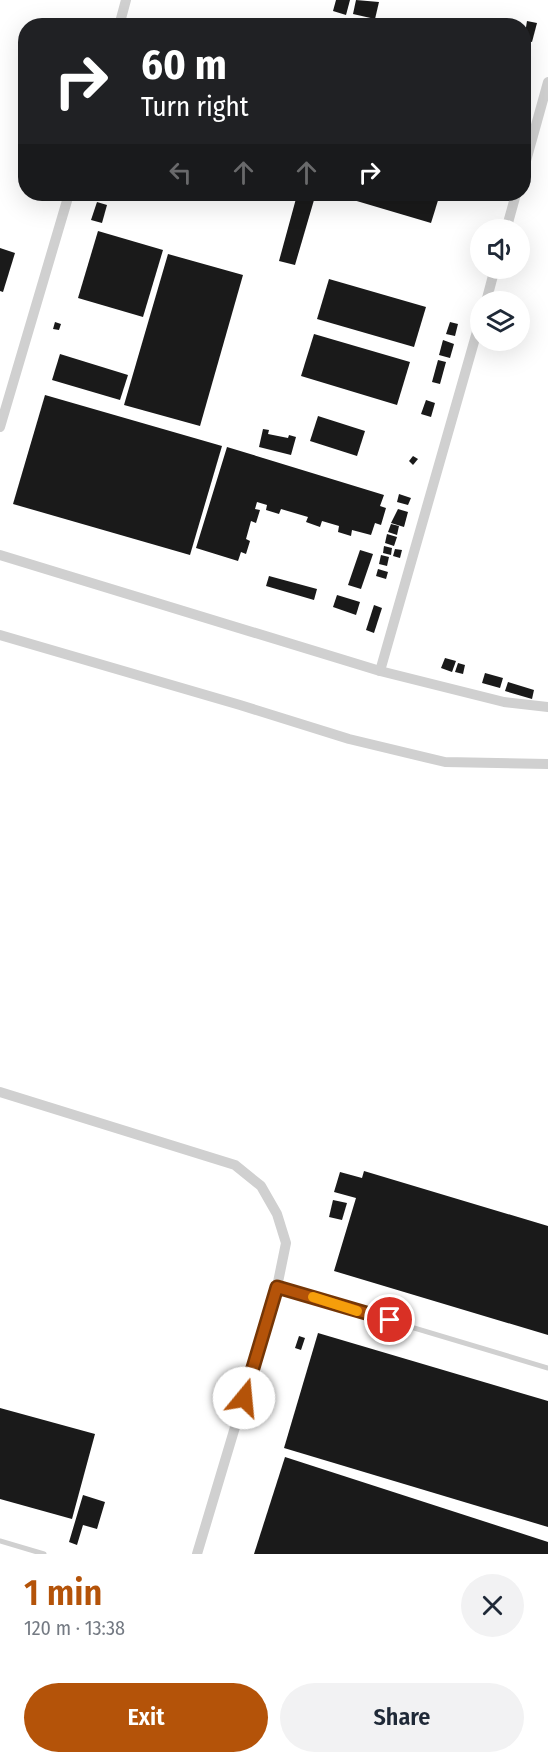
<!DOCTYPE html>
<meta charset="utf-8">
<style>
:root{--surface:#fff;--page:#f2f2f3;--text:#1f2937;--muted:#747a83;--accent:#b45309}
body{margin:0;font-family:"Fira Sans Condensed",sans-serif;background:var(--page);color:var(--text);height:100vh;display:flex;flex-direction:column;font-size:22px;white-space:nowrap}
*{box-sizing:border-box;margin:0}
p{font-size:20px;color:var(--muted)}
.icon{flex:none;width:33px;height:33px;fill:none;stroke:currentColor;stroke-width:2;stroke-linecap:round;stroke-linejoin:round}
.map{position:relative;height:1554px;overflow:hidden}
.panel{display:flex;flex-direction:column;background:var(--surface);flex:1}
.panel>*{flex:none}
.top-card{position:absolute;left:18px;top:18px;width:513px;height:183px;border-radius:24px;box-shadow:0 6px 24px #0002;background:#202124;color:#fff;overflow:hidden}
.fabs{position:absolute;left:470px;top:219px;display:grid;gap:12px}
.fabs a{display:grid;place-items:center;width:60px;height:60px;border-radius:50%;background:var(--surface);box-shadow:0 6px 24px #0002;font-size:30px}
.pin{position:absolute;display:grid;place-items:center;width:51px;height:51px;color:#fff;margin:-26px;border:3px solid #fff;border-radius:50%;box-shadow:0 2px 6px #0007}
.me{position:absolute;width:66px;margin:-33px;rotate:17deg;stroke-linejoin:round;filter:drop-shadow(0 0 4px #0008)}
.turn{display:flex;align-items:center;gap:21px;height:126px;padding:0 24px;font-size:27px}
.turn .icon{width:78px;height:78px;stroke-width:2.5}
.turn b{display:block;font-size:42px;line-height:51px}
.lanes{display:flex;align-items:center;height:57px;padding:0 24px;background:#0003;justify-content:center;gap:30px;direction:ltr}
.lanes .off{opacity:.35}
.round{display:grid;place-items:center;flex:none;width:63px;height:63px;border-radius:32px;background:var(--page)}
.overview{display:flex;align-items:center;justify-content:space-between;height:102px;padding:0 24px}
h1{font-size:36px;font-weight:600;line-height:45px;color:var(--accent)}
.button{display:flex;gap:12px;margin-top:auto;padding:12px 24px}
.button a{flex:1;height:69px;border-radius:36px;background:var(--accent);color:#fff;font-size:24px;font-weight:600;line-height:69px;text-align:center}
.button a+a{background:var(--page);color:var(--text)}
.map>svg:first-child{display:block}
.building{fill:#1a1a1a}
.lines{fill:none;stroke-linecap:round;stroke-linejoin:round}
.service{stroke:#d0d0d0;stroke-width:5}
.minor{stroke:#d0d0d0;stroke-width:10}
.route-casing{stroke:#753606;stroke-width:15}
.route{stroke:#b45309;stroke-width:10}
.slow{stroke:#f59e0b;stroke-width:10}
</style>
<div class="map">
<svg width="548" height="1554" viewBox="0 0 548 1554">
<rect width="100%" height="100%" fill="#fff"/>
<g class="building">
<path d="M336 0H350L346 15 333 11Z"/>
<path d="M356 0 379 2 375 19 353 14Z"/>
<path d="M527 21 537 23 532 42 524 40Z"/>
<path d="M333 194H440L431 223Z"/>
<path d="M297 195 314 200 295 265 279 261Z"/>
<path d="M97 202 107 205 102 223 91 220Z"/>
<path d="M98 231 163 250 143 317 78 298Z"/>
<path d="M0 248 15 253 3 292 0 291Z"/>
<path d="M168 254 243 275 200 426 124 405Z"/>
<path d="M329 279 426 307 414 347 317 319Z"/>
<path d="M55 322 61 324 59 330 53 329Z"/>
<path d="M450 322 458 324 455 336 446 334Z"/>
<path d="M314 334 410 362 397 405 301 376Z"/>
<path d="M443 340 454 344 450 358 439 355Z"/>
<path d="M60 354 128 375 120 400 52 380Z"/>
<path d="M438 360 446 362 440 384 432 382Z"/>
<path d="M45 395 222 446 190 555 13 504Z"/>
<path d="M426 400 435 403 431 417 421 414Z"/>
<path d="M318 416 365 431 357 456 310 441Z"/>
<path d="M263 429 269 430 268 434 288 438 289 435 296 437 291 455 259 447Z"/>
<path d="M227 447 384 495 380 506 386 508 381 525 375 523 371 535 352 530 351 536 338 532 339 526 322 521 320 527 306 522 308 517 281 509 279 514 266 510 267 505 257 502 255 509 260 510 256 523 251 521 246 539 250 541 246 554 241 552 238 561 196 548Z"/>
<path d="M413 456 418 459 413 465 409 461Z"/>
<path d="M399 494 411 498 408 505 397 502Z"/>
<path d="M398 509 408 512 404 527 391 523Z"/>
<path d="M391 524 399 526 397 535 388 532Z"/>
<path d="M387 534 397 537 394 546 385 543Z"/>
<path d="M384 546 392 548 391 555 383 553Z"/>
<path d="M395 549 402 550 400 558 393 556Z"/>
<path d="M360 550 373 554 361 589 348 585Z"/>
<path d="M381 555 389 557 387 566 379 564Z"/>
<path d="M378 569 388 572 386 579 376 576Z"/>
<path d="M269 576 317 589 314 600 266 586Z"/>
<path d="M337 595 360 602 356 615 333 607Z"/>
<path d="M374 605 382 608 374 633 366 630Z"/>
<path d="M445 658 456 661 452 672 441 668Z"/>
<path d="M458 663 465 665 463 674 455 672Z"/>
<path d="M485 673 503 678 500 688 482 683Z"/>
<path d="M508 682 534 690 532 699 505 691Z"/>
<path d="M364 1171 548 1226V1335L334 1271 356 1198 334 1192 340 1172 362 1178Z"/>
<path d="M333 1200 347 1203 342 1220 329 1217Z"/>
<path d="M318 1333 548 1401V1527L284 1448Z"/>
<path d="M299 1336 305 1338 301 1350 295 1348Z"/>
<path d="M0 1408 95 1434 72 1519 0 1499Z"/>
<path d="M285 1457 548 1542V1554H254Z"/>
<path d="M83 1495 105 1502 97 1529 83 1525 77 1545 69 1542Z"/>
</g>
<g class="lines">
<g class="service">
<path d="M277 1287 548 1368"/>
<path d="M0 1541 44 1554"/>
</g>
<g class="minor">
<path d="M119 26 126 0"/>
<path d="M524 168 548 82"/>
<path d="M506 230 516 194"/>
<path d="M486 302 495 268"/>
<path d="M0 427 69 194"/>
<path d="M0 555 380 671 504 702 548 707"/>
<path d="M0 635 240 705 349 739 445 762 548 764"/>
<path d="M380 671 480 321"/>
<path d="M0 1092 235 1165 261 1186 277 1214 286 1243 277 1287 197 1554"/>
</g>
</g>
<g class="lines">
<g class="route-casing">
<path id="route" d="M244 1398 277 1287 390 1320"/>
</g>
<use href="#route" class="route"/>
<path class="slow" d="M313 1297 357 1311"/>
</g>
</svg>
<div class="fabs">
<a><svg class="icon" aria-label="sound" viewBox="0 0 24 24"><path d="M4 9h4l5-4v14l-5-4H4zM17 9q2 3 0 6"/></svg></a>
<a><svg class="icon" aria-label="layers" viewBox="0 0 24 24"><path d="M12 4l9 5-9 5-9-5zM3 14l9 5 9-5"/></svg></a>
</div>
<div class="pin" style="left:390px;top:1320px;background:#d93025"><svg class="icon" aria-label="arrive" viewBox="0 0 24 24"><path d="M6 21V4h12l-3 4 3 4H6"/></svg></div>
<svg class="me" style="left:244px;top:1398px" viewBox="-20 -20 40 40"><circle r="19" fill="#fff"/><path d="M0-13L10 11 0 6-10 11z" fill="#b45309"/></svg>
<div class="top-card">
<div class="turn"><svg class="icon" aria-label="right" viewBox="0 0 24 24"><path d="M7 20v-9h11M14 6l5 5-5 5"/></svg><div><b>60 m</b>Turn right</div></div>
<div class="lanes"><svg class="icon off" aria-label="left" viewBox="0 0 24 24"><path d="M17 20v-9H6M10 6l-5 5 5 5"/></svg><svg class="icon off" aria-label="ahead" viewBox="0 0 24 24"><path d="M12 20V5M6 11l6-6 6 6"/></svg><svg class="icon off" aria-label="ahead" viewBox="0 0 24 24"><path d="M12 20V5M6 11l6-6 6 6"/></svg><svg class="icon" aria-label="right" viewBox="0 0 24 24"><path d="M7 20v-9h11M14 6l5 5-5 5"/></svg></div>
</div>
</div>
<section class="panel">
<div class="overview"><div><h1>1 min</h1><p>120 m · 13:38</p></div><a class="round"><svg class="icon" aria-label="close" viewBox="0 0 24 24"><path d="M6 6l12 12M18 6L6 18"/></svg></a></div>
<div class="button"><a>Exit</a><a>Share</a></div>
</section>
